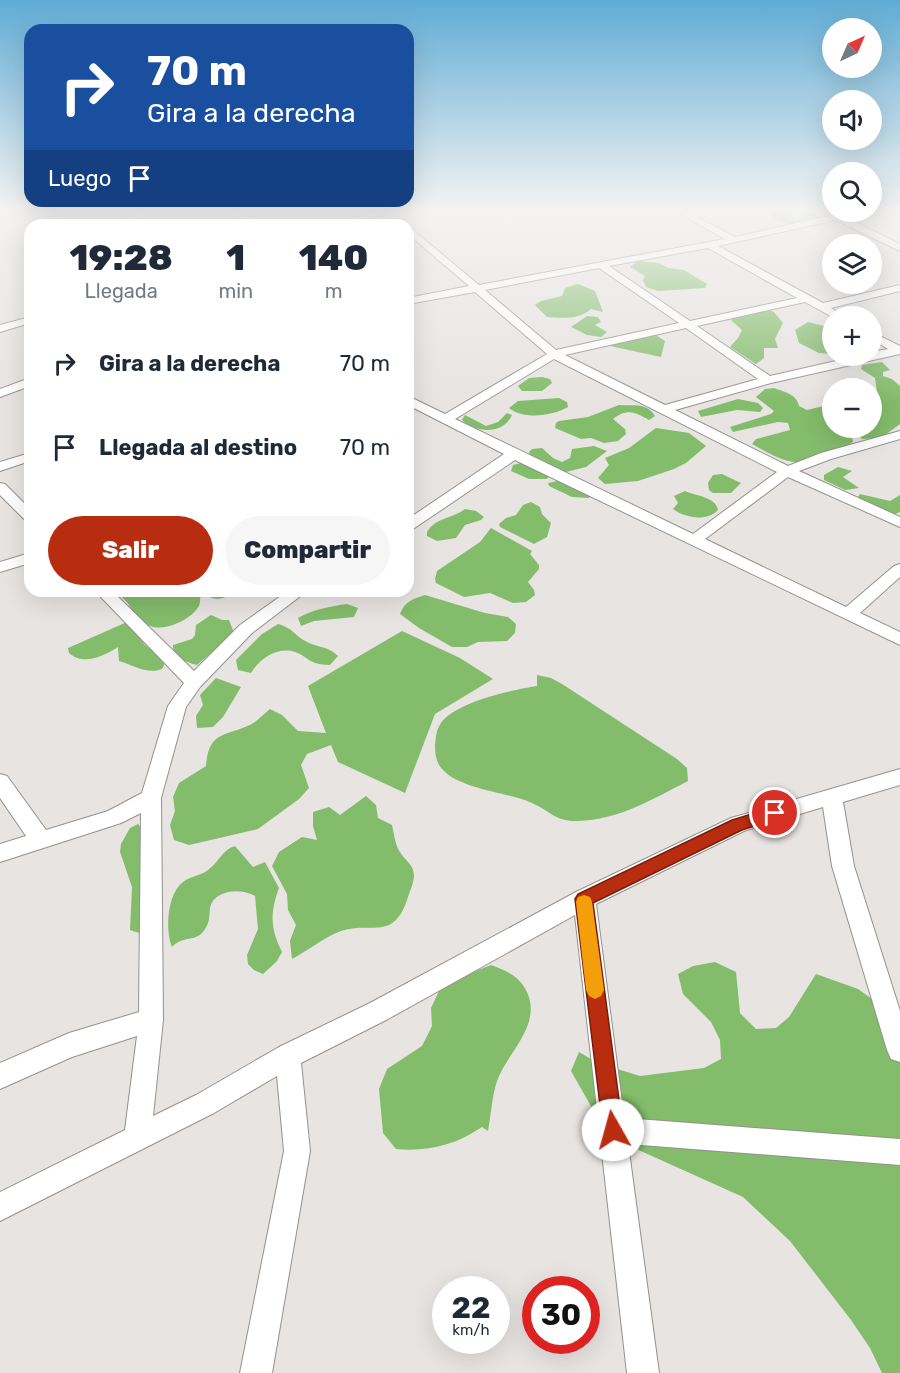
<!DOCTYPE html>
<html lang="es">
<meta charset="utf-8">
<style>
:root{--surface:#fff;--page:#f6f6f7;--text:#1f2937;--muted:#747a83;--accent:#b82d10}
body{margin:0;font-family:Rubik,sans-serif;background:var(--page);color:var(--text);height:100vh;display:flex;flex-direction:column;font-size:22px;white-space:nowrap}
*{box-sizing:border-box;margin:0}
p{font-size:20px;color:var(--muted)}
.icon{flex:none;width:33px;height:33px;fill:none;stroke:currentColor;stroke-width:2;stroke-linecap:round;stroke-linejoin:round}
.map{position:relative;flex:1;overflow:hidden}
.details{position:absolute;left:24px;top:219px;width:390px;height:378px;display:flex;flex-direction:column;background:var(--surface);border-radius:18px;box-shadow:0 6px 24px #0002}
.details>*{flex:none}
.hud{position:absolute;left:24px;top:24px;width:390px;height:183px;border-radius:18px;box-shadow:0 6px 24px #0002;background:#1a4fa0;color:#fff;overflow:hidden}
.needle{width:39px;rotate:44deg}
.controls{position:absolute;left:822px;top:18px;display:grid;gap:12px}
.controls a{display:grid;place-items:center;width:60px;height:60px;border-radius:50%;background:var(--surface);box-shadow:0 6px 24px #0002;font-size:30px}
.speed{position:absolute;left:432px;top:1276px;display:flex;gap:12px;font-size:30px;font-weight:700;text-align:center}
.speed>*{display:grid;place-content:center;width:78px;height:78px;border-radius:50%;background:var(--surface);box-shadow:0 6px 24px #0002;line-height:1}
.speed small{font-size:15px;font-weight:400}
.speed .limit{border:9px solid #d22;background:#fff;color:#111}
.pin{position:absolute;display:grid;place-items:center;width:51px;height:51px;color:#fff;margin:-26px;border:3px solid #fff;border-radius:50%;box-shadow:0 2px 6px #0007}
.me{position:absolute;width:66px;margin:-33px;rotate:353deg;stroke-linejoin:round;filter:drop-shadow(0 0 4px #0008)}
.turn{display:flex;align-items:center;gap:21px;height:126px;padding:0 24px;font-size:27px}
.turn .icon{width:78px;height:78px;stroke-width:2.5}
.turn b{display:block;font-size:42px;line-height:51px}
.then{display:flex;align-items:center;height:57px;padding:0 24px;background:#0003;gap:12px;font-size:22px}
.eta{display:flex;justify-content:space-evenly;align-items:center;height:102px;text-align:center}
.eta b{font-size:36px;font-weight:800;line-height:42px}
.action{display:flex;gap:12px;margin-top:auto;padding:12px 24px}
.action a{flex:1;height:69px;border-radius:36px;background:var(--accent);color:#fff;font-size:24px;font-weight:800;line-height:69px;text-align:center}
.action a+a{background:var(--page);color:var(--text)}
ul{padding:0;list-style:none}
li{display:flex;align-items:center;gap:18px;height:84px;padding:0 24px}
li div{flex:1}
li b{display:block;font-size:22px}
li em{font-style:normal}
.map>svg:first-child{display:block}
.forest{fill:#83bc6b}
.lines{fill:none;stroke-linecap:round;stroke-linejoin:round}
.minor-casing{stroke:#94918e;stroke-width:2}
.minor{fill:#fff;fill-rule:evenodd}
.route{fill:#b82d10;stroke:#781d0a;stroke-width:1.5}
.slow{fill:#f59e0b}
</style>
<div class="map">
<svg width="900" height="1373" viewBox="0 0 900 1373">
<rect width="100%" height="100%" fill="#e7e4e2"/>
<g class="forest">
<path d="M770 210H780L778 211 793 217 795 221 804 217 800 212C808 208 814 213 821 218L792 226 772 217 775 211Z"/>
<path d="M638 261 659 263 668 268 684 270 707 284 705 288 658 291 646 287 643 280 645 276 630 267Z"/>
<path d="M578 284 595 291 603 312 591 309C578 320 563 318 547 317L535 305 541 301 562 296 565 288Z"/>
<path d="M759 306 774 312 783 323 775 339 778 348H764V358L756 364 730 347 738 338 742 330 731 320 744 310Z"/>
<path d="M587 316 598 317 601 322 595 325 607 332 601 337 587 335 571 327Z"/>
<path d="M808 322 828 327 832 332V354L819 353 799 343 795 330Z"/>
<path d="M640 331 656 335 665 341 661 357 610 346 607 340Z"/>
<path d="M882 362 890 370 883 372V376L892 379 900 386V424L881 438 861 439 862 434 874 427V422L872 420V395L877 392 875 378 861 369 862 365Z"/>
<path d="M542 377 550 379 552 383 542 391H522L518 386 529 378Z"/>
<path d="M774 388C784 392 797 394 799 406L807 410 832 404V421L829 422 832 428 852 436 853 442C840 450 810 463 795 462 780 461 765 451 752 444L756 439 790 430 788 423 778 422 733 432 730 427 771 414 774 411 756 397 765 389Z"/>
<path d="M559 398 567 402 568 407C552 416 524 420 509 408L518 401Z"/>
<path d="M738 399 758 403 763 408 760 412 737 410 701 417 698 411Z"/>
<path d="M619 405C633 406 647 402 655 416L649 420C635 412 627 408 613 419L625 429 626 434 618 441 604 443 591 438 581 439 555 428 556 423 559 421 588 417Z"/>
<path d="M507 413 512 415C503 435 476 433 462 420L465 415 486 426 498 422Z"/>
<path d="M656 428 689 433 706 446 686 463 674 469 638 481 605 484 598 478 609 465 605 458 629 448Z"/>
<path d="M594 446 607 451 586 467 566 472 530 455 529 452 532 449 542 448 553 458 562 462 570 458 572 449Z"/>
<path d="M524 462 549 476 547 479H529L511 471 513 465Z"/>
<path d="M838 467 852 471 843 477 859 488 845 490 824 480V475Z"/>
<path d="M722 474 741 483 731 493H713L709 490 708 483 713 475Z"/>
<path d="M562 480 591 494 589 498 572 497 549 486 548 483Z"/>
<path d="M685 491C696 496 716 497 718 510 707 522 685 518 673 509L678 503 674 496Z"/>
<path d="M860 494 890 501 900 495V512L893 515 862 500 858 497Z"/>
<path d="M531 502 540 507 542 514 551 523 547 537 534 544 500 527 499 524 506 518 516 515 523 505Z"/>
<path d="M465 509 476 511 484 517 481 520 465 525 456 538 437 541 427 536V532C436 517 452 519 465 509Z"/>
<path d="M491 528 532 551 530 554 539 565V569L528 582 534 590 535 595 526 602 513 603 490 593 464 597 436 583 435 579 437 571 480 542Z"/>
<path d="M118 591H236C226 598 215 603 206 594L200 598C203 615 168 631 153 627 142 624 135 614 129 605 126 600 120 597 118 591Z"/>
<path d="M425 595 485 613 508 617 516 624 515 633 507 641 478 642 467 647H452L419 628 400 614C405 601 413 599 425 595Z"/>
<path d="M347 604 358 608 354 617 314 621 301 626 298 618C311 610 332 606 347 604Z"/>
<path d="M211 615 222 620H229L234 633 197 665C187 663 172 656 173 645L192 639 195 635 196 625Z"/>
<path d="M127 622 145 645 163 659 165 663 162 669C147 675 133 665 119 661L118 647C104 656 83 666 69 653L68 648Z"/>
<path d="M278 624C293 628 295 636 307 642 319 648 328 646 338 656L330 665C307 664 311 658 295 652 278 646 259 659 251 673L238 670 236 660 262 634Z"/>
<path d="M402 631 460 658 493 679 435 714 405 793 338 762 331 745 307 754 301 765 309 788 299 799 258 829 189 845 174 840 170 825 175 811 173 797 179 783 206 766C209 727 229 738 255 722 260 718 265 713 270 709L282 715 298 731 326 733 308 686Z"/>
<path d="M537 675 551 678 562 684 677 759 687 768 688 781C653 799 618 820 578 821 556 822 550 811 532 803 508 792 462 790 443 770 436 763 435 754 435 745 436 737 436 730 441 723 456 702 512 690 537 686Z"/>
<path d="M216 678 241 687 223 717 213 727 197 728 196 716 203 705 200 695Z"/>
<path d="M366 796 376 805 378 818 392 825C394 833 395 845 400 852 405 861 413 863 414 875 414 882 410 891 408 897 394 942 372 921 341 931 323 938 309 950 292 959L290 941 296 925 288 910 287 894 272 866 279 852 302 837 317 840 313 826V812L329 807 340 815Z"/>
<path d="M138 824 148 836 145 925 139 933 130 930 132 887 120 852 121 844 130 828Z"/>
<path d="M235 846 253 867 265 862 279 888C270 913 270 928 282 952L277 961 263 974 254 970 248 964 247 955 258 929 255 896C242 888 214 889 210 908 209 918 210 925 201 934 193 941 183 936 172 947 165 930 167 894 183 882 190 876 201 876 208 870 219 862 222 850 235 846Z"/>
<path d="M715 962 736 972 740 1013 756 1029 776 1028 789 1017 816 974 858 989 900 1019V1373H882L870 1348 851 1320 790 1241 743 1197 623 1143 604 1129 571 1071 579 1052 598 1063 640 1076 704 1068 721 1059 720 1040 711 1022 683 994 678 974 693 966Z"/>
<path d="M491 965C507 971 519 976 527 992 542 1026 508 1051 497 1081 492 1096 491 1115 488 1131L482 1127C456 1145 427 1152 396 1149L383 1133 379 1089 387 1069 422 1046 432 1026 431 1008 440 989 456 979Z"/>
</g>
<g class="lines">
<g class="minor-casing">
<g id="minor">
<path d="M143 210H155L125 225H112Z"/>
<path d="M214 210H228L277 225H262Z"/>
<path d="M381 210H396L345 225H329Z"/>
<path d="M673 210H684L735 237 837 214 896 210 892 213 847 218 900 244V251L836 220 718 246 823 303 900 285V291L831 308 843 316 832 317 805 302 697 326 770 376 858 356H872V352L888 349 872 339V332L900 346V354L771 383 675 410 788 466 821 453 900 431V439L831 459 799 471 900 517V527L788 477 705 539 846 607 894 566 900 564V577L860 613 900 632V645L515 460 413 529 408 530V519L504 454 408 405V396L445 414 547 354 475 292 408 304V298L469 286 408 234V226L479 285 725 239ZM708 248 797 298 690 321 609 266ZM599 268 679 323 556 350 485 290ZM686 328 758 379 665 405 565 355ZM554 359 777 472 693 534 455 419Z"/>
<path d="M30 317V323L0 332V325Z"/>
<path d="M30 378V386L0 397V389Z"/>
<path d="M30 453V461L0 471V462Z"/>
<path d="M0 483 5 484 30 509V521L25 520 0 495Z"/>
<path d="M30 553V563L0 572V562Z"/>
<path d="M95 591H112L194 671 240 625 288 591H307L252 633 200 687 186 707 161 798 163 1020 153 1116 196 1095 279 1047 370 1003 576 892 731 818 900 769V785L843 802 854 866 900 1011V1062L891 1059 887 1050 832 866 823 807 744 831 596 904 624 1118 900 1139V1165L628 1144 659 1373H627L575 915 388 1019 301 1063 310 1151 272 1373H240L284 1151 277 1076 214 1113 0 1221V1192L125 1130 137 1036 72 1057 0 1089V1063L69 1033 139 1012 141 813 121 823 0 862V844L26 836 0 798V774L7 776 46 830 108 811 142 793 168 706 184 683Z"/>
</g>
</g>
<use href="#minor" class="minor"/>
</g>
<linearGradient id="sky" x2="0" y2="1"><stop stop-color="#60acd5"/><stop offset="0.52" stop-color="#f4f3f2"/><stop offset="1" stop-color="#f4f3f2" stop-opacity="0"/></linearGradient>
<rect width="900" height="402" fill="url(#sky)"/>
<path class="route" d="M775 807 781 809 783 813 781 818 742 830 593 903 623 1130 620 1137 613 1140 605 1137 603 1130 575 899 578 894 732 820Z"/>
<path class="slow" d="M584 895 590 897 592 902 604 990 601 996 595 999 589 996 586 990 576 902 578 897Z"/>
</svg>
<div class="controls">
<a><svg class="needle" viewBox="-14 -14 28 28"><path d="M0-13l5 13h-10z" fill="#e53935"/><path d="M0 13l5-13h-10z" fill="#747a83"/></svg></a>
<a><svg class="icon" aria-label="sound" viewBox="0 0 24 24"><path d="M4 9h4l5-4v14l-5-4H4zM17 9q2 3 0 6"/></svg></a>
<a><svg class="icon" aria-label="search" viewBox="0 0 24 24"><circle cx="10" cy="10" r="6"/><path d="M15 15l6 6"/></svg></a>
<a><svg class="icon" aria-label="layers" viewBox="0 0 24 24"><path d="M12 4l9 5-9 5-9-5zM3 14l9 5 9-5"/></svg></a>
<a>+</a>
<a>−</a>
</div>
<div class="speed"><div>22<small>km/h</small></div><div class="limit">30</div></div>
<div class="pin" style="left:775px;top:813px;background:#d93025"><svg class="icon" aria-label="arrive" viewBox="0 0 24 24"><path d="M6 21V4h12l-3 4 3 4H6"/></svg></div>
<svg class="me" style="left:613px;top:1130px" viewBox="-20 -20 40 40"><circle r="19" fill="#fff"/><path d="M0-13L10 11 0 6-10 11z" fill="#b82d10"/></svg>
<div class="hud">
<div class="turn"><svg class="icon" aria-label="right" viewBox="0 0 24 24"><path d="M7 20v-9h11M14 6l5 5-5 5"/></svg><div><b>70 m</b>Gira a la derecha</div></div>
<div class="then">Luego<svg class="icon" aria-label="arrive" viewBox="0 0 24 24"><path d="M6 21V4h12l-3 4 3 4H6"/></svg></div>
</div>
<section class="details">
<div class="eta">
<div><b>19:28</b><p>Llegada</p></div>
<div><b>1</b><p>min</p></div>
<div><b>140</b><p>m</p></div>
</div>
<ul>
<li><svg class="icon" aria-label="right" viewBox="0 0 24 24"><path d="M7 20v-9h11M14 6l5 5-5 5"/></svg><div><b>Gira a la derecha</b></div><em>70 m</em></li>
<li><svg class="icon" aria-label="arrive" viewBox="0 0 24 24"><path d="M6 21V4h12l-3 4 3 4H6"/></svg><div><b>Llegada al destino</b></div><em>70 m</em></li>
</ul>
<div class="action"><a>Salir</a><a>Compartir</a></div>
</section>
</div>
